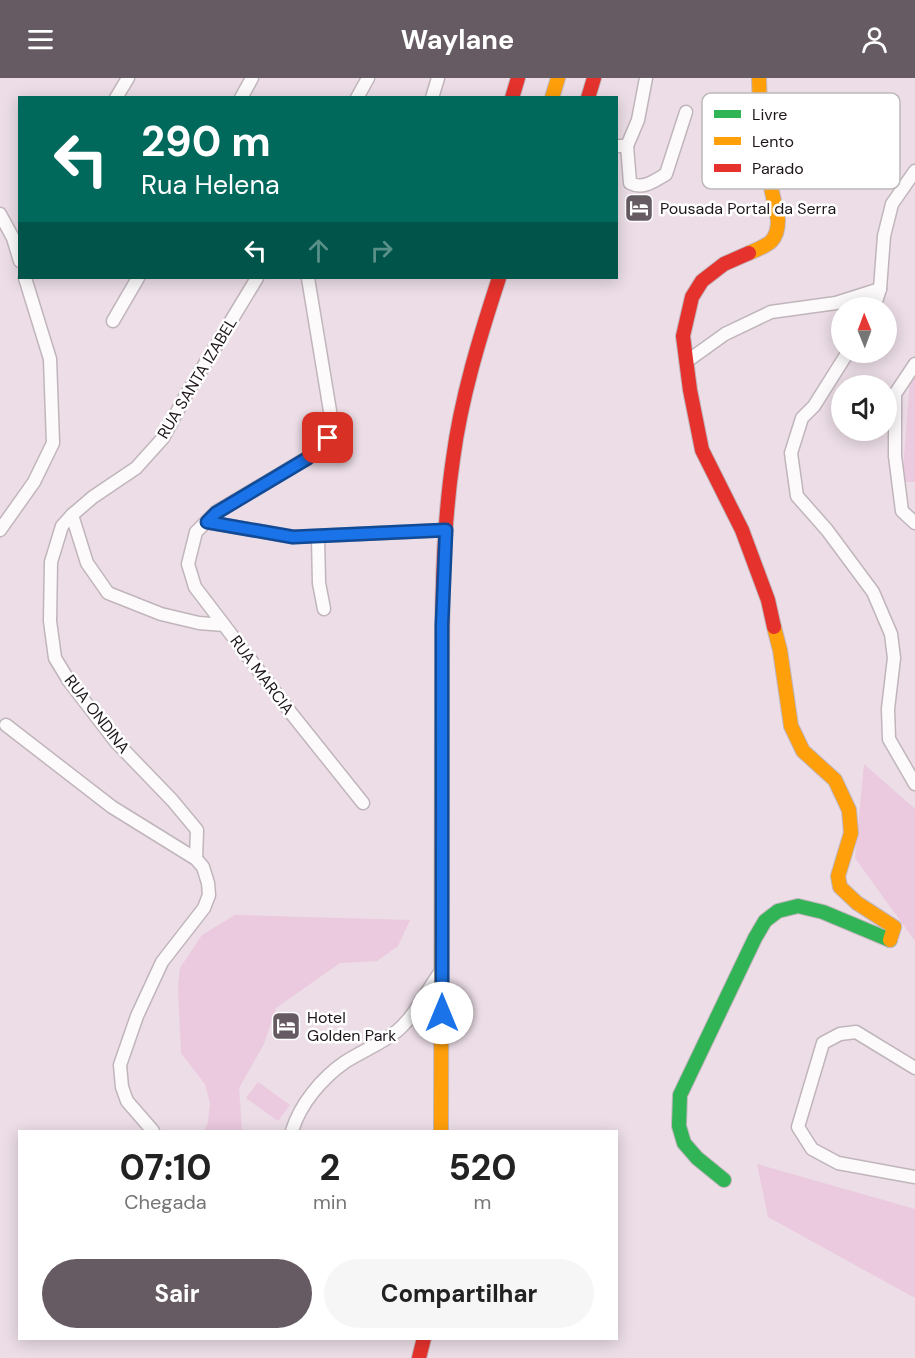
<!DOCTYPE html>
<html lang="pt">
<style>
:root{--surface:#fff;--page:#f6f6f6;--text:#222;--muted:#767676;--accent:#665b62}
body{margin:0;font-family:"DM Sans",sans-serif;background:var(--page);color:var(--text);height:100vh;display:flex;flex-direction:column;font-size:22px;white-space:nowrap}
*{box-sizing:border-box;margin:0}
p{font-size:20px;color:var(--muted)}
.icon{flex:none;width:33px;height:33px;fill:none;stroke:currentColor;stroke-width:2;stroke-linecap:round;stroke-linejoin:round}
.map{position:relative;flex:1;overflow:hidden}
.panel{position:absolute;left:18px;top:1052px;width:600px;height:210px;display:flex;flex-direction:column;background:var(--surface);border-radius:0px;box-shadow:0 3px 15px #0003}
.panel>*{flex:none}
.top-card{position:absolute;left:18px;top:18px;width:600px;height:183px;border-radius:0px;box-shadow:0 3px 15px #0003;background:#00695c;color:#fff;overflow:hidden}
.needle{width:39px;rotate:359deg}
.tools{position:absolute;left:831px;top:219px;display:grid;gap:12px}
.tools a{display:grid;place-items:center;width:66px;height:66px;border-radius:50%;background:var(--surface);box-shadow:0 3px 15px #0003;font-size:30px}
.pin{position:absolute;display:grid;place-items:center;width:51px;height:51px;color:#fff;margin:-26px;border-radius:12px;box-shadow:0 3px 9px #0006}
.me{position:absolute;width:66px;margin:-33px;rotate:0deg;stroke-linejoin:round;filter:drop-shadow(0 0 4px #0008)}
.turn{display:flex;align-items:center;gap:21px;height:126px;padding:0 24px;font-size:27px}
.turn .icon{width:78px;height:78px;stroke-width:2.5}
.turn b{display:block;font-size:42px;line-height:51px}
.lanes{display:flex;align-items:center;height:57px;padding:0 24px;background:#0003;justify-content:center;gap:30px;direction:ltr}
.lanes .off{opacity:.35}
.eta{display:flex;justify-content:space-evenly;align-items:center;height:102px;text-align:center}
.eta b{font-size:36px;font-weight:700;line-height:42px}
.action{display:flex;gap:12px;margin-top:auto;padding:12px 24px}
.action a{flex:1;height:69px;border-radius:36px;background:var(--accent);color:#fff;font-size:24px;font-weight:700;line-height:69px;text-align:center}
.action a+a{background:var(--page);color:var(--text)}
header{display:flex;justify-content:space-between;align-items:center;height:78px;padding:0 24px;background:var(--accent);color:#fff;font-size:27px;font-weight:700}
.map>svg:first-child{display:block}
.green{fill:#ebc9df}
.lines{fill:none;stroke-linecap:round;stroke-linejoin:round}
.street-casing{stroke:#c1b5bc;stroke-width:15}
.fast-casing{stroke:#c1b5bc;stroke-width:16}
.slow-casing{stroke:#c1b5bc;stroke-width:16}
.jam-casing{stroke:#c1b5bc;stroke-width:16}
.street{stroke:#fcfafb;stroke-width:12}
.fast{stroke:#30b455;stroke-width:14}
.slow{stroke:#ff9f0a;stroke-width:14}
.jam{stroke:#e5322d;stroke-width:14}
.route-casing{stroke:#114b97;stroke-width:15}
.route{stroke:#1a73e8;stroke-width:10}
.labels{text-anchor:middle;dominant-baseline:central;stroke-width:5;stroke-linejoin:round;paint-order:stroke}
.poi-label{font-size:16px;fill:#1e151b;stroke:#fff;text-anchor:start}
.street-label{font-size:16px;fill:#1e151b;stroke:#fff}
.key{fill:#fff;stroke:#bcb9bb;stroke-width:1.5}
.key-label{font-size:16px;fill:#1e151b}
</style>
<header><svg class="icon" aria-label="menu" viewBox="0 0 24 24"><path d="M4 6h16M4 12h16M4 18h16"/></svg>Waylane<svg class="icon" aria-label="person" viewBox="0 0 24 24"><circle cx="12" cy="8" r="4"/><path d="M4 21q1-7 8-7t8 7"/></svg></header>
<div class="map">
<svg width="915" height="1280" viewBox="0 0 915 1280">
<rect width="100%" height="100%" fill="#ecdde6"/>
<g class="green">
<path d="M915 299V404H902L910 302Z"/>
<path d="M864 686 915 731V863L855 780Z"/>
<path d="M235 837 410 842 398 868 377 883 340 885 276 930 264 966 239 1010 242 1053H204L208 1044 210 1025 205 1006 181 975 178 908 180 890 202 857Z"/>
<path d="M258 1004 290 1027 278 1043 246 1020Z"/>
<path d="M757 1086 915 1131V1220L768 1139Z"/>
</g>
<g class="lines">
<g class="street-casing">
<g id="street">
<path d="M116 20 128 0"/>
<path d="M241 20 252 0"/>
<path d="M357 20 368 0"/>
<path d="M432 20 438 0"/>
<path d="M616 68H627L638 42 646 0"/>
<path d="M627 68 630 105C643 112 654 103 666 96L686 34"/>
<path d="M0 136 13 160 20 183"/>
<path d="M874 230 880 211 884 158 892 126 915 93"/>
<path d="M113 243 138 200"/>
<path d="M848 274 814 328 802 340 791 375 797 418 827 452 873 514 891 556 894 580 888 631 889 661 915 706"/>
<path d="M686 284 725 256 771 234 836 225 880 211"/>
<path d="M915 286 895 316V378L902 433 915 445"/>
<path d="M72 437 87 485 108 515 161 536 199 545 224 547 291 635 363 725"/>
<path d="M207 444 293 459 446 452"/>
<path d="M0 452 34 404 53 365 50 281 25 200"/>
<path d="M318 459 319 505 324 531"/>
<path d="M224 547 195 509 188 486 196 454 216 434 307 380 328 360 331 339 308 200"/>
<path d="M6 647 112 729 196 781 203 789 208 805 209 817 204 830 162 884 137 938 120 987 122 1009 127 1023 153 1053"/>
<path d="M196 781 197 752 172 722 116 664 69 603 55 580 50 543 51 484 62 448 72 437 93 419 136 390 163 360 186 317 257 200"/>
<path d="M915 990 856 954 840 956 823 965 798 1049 812 1071 838 1085 915 1099"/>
<path d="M292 1053C300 1026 322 1000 345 984 362 973 381 966 397 953 415 938 427 912 441 893"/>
</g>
</g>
<g class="fast-casing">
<path id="fast" d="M724 1102 697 1080 684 1065 679 1048 680 1017 755 860 765 843 778 833 798 828 823 834 890 862"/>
</g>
<g class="slow-casing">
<g id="slow">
<path d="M552 20 558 0"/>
<path d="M749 175C768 167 778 164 778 142L761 62 759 0"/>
<path d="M774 549 780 572 791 648 803 673 835 702 849 732 851 755 838 798 840 809 857 825 894 849 890 862"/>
<path d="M441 1053 442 631"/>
</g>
</g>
<g class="jam-casing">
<g id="jam">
<path d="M512 20 518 0"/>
<path d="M588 20 594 0"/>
<path d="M749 175 724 186 702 203 692 219 683 258 690 312 702 372 742 452 768 522 774 549"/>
<path d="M442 631C442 547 441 463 453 381 461 320 480 258 499 200"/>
<path d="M419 1280 424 1260"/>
</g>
</g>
<use href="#street" class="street"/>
<use href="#fast" class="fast"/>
<use href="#slow" class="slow"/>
<use href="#jam" class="jam"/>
</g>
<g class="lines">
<g class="route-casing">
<path id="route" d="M328 360 308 380 216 435 207 444 293 459 446 452 442 547V935"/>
</g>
<use href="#route" class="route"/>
</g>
<defs>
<g id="hotel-square" transform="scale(1.5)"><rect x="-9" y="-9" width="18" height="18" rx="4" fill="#665b62" stroke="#fff"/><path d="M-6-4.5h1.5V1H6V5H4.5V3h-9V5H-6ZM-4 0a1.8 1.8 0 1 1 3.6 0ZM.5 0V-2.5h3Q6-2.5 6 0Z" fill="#fff"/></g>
</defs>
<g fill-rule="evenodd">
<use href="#hotel-square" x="639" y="130"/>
<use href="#hotel-square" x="286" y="948"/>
</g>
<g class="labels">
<g class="poi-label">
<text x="660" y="130">Pousada Portal da Serra</text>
<text x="307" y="939">Hotel<tspan x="307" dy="18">Golden Park</tspan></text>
</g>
<g class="street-label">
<text transform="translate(197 300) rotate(-59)">RUA SANTA IZABEL</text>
<text transform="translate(262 597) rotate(53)">RUA MARCIA</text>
<text transform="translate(97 636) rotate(52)">RUA ONDINA</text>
</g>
</g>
<rect x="702" y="15" width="198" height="96" rx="9" class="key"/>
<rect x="714" y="32" width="27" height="8" fill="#30b455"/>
<rect x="714" y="59" width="27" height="8" fill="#ff9f0a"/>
<rect x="714" y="86" width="27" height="8" fill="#e5322d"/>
<g class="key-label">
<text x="752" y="42">Livre</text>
<text x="752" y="69">Lento</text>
<text x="752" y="96">Parado</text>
</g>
</svg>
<div class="tools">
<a><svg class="needle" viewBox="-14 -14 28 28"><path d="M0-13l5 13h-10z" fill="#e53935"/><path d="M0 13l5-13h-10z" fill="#767676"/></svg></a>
<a><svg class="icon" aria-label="sound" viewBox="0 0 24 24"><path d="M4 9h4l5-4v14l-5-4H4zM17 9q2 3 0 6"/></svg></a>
</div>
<div class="pin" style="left:328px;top:360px;background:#d93025"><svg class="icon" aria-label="arrive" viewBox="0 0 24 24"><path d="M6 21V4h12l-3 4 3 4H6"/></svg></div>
<svg class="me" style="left:442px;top:935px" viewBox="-20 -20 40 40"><circle r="19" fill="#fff"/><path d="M0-13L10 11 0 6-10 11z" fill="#1a73e8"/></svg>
<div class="top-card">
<div class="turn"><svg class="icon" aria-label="left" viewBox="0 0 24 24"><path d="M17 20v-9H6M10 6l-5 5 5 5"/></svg><div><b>290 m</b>Rua Helena</div></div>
<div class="lanes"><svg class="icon" aria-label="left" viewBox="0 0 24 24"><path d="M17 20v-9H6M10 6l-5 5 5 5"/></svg><svg class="icon off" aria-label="ahead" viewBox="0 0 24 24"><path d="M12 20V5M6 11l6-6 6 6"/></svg><svg class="icon off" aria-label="right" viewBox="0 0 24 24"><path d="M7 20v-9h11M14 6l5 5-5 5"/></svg></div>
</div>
<section class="panel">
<div class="eta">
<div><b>07:10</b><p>Chegada</p></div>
<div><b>2</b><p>min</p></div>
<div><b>520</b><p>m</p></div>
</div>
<div class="action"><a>Sair</a><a>Compartilhar</a></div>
</section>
</div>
